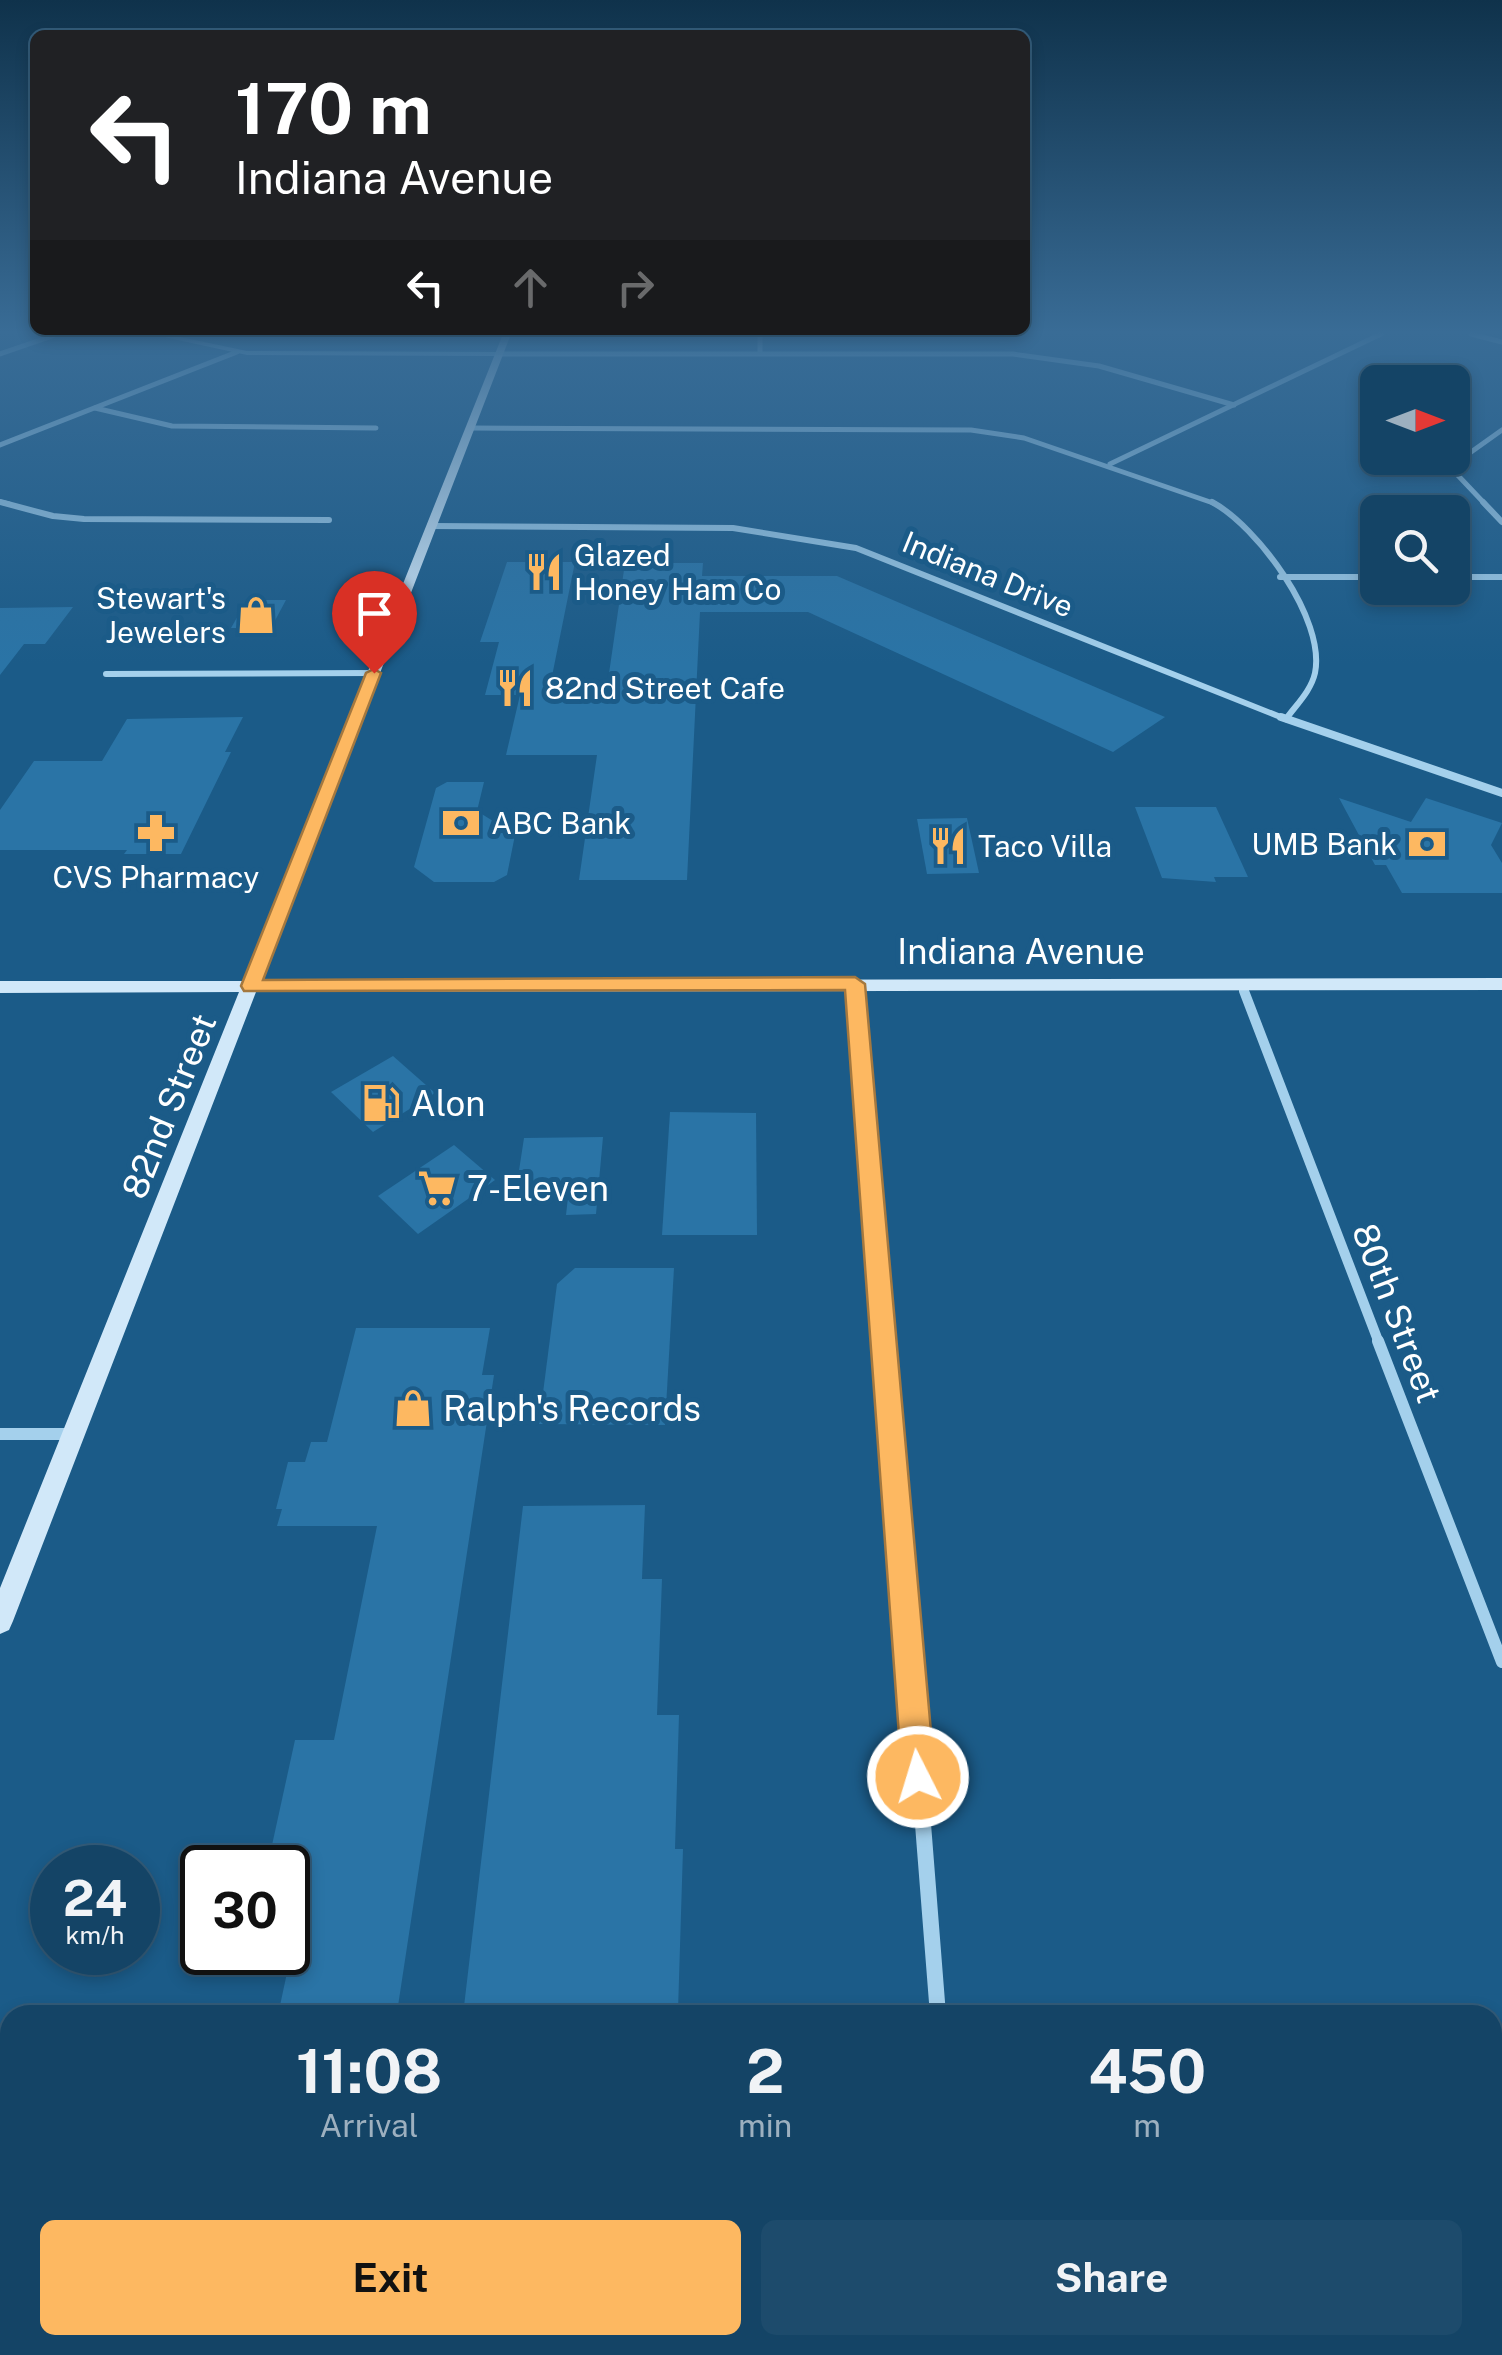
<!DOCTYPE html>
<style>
:root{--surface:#144466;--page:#1d4b6c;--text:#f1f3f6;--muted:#9db0bf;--line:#335c7a;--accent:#fdb861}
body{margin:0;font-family:"Public Sans",sans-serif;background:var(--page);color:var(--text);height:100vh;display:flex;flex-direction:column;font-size:38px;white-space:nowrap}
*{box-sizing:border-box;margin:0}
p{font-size:32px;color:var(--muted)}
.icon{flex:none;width:55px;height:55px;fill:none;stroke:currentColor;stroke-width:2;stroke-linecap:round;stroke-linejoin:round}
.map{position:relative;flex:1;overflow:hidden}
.details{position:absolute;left:0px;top:2005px;width:1502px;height:350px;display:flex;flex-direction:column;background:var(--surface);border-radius:30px 30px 0 0;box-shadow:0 5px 15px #0003,0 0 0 2px var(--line)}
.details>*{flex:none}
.hud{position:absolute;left:30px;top:30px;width:1000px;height:305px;border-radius:15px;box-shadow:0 5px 15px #0003,0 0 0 2px var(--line);background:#202124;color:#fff;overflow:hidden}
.needle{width:65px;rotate:90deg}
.tools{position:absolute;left:1360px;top:365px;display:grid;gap:20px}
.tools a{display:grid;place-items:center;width:110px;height:110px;border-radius:15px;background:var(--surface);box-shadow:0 5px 15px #0003,0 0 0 2px var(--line);font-size:50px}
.speed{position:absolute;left:30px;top:1845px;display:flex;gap:20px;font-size:50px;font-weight:700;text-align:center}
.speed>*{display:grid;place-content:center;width:130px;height:130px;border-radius:50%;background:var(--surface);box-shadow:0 5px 15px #0003,0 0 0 2px var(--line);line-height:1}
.speed small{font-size:25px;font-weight:400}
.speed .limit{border:5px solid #111;border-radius:15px;background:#fff;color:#111}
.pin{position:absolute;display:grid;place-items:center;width:85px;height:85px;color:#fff;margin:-102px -42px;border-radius:50% 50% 50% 0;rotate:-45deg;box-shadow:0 0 10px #0007}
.pin .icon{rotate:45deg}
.me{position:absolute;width:110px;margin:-55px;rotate:355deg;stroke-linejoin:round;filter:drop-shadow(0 0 8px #0008)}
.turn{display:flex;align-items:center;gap:35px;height:210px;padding:0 40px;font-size:45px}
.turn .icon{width:130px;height:130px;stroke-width:2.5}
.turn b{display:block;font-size:70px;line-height:85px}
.lanes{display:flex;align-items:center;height:95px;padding:0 40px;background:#0003;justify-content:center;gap:50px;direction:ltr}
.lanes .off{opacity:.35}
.eta{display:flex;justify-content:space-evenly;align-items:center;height:170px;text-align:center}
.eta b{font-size:60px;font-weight:700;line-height:70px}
.primary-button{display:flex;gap:20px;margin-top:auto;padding:20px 40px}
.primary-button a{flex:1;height:115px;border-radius:15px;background:var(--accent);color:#111;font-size:40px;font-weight:700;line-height:115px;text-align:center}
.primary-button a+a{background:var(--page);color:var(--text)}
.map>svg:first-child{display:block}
.building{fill:#2a74a6}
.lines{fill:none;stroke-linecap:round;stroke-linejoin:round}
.minor-far5{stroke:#a4d0ec;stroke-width:5}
.minor-far4{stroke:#a4d0ec;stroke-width:6}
.minor-far3{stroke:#a4d0ec;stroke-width:8}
.minor-far2{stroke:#a4d0ec;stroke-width:10}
.minor-far1{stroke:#a4d0ec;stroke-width:12}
.minor{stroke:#a4d0ec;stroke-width:16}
.tertiary{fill:#a4d0ec;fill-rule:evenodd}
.secondary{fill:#d1e8f9;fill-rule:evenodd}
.route{fill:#fdb861;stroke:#a4783f;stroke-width:2.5}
.labels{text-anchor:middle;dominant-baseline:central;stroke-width:10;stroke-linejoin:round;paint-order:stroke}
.far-poi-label{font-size:30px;fill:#fff;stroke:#1b5b88;text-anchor:start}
.far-street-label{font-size:30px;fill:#fff;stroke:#1b5b88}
.street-label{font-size:35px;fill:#fff;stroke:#1b5b88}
.poi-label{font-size:35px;fill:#fff;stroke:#1b5b88;text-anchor:start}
</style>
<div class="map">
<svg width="1502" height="2355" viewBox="0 0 1502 2355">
<rect width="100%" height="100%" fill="#1b5b88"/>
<g class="building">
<path d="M507 562H575L547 701H605L625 563H703L702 576H837L1165 717 1113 752 808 612H700L687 880H579L597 755H506L520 695H485L499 642H480Z"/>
<path d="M247 600H286L271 628H231Z"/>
<path d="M73 607 45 644H24L0 675V608Z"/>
<path d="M243 717 225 752H231L181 854H124L127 850H0V810L34 761H102L127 719Z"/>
<path d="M447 782H484L477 811 515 835 507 875 494 882H434L414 867 436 788Z"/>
<path d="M1339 798 1411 822 1426 798 1502 823 1491 845 1502 863V893H1402L1386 865H1375Z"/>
<path d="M1135 807H1216L1248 877H1214L1216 882 1162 878Z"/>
<path d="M967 818 979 873 927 874 917 819Z"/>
<path d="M393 1056 435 1093 373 1132 331 1092Z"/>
<path d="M670 1112 756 1113 757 1235H662Z"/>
<path d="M603 1137 596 1214 566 1215 568 1197 516 1190 524 1138Z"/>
<path d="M454 1145 495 1180 418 1234 378 1196Z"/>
<path d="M575 1268H674L665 1425 539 1424 557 1284Z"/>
<path d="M356 1328H490L482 1375H494L398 2006H387L386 2015H278L288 1968V1868H267L295 1740H334L377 1526H277L282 1509H276L288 1462H305L311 1442H327Z"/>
<path d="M645 1505 642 1579H662L657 1715H679L675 1849H683L678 2011H646V2015H463L523 1506Z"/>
</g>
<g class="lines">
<g class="minor-far5">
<path d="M760 334V353"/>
<path d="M1471 334 1502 342"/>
<path d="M0 354 58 334"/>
<path d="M499 354H1013L1099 366 1234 405"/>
<path d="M95 408 172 426 376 428"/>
<path d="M470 428 971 430 1024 438 1216 504"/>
<path d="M0 445 237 352"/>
<path d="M1110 464 1381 334"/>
<path d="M0 502 9 504"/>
<path d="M1485 504 1450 467 1502 430"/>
</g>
<g class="minor-far4">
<path d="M0 502 53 516 84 519 329 520"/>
<path d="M1212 502C1257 526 1326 619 1315 673 1311 691 1296 705 1286 719"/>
<path d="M1483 502 1502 522"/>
<path d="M432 526 733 528 856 548 1288 720"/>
<path d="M1280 577H1378"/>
<path d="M1452 577H1502"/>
<path d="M106 674 374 673"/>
</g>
<g class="minor-far3">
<path d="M1281 717 1502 793"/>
<path d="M855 983 856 994"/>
<path d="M1241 984 1245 994"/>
</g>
<g class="minor-far2">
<path d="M856 991 884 1343"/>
<path d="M1244 991 1379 1343"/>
</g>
<g class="minor-far1">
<path d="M884 1341 920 1789"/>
<path d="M1378 1341 1502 1662"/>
<path d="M0 1434H73"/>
</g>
<g class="minor">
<path d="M920 1786 938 2015"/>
<path d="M1492 2083H1502"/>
<path d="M964 2345 965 2355"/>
</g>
<path class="tertiary" d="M150 334H166L247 351 499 352 503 354 499 356 247 355Z"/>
<path class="secondary" d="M503 334H511L261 981 1502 978V990L256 992 13 1621 9 1630 0 1634V1588L239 992 0 993V981H244Z"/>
</g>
<linearGradient id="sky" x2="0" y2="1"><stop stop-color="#0f324b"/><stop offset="0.5" stop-color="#396c96"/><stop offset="1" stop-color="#396c96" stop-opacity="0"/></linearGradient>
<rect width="1502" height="664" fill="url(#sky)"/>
<path class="route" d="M374 669 381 673 263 980 855 977 865 984 935 1777 930 1788 918 1793 907 1788 902 1777 845 990 244 991 241 986 366 673Z"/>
<defs>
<g id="restaurant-bare" transform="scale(3)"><path d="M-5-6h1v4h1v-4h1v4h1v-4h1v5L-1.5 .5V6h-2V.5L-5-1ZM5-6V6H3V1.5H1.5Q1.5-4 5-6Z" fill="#fdb861" stroke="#1b5b88" stroke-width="2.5" paint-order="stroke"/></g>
<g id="shop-bare" transform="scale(3)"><path d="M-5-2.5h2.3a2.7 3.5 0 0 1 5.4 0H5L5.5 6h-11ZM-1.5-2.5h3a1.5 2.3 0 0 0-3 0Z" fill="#fdb861" stroke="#1b5b88" stroke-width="2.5" paint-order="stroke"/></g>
<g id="bank-bare" transform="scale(3)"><path d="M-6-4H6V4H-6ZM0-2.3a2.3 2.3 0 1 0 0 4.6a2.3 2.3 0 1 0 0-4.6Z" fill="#fdb861" stroke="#1b5b88" stroke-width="2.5" paint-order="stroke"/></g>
<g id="pharmacy-bare" transform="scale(3)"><path d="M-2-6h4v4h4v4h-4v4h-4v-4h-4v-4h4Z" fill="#fdb861" stroke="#1b5b88" stroke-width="2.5" paint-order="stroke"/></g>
<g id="fuel-bare" transform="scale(3)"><path d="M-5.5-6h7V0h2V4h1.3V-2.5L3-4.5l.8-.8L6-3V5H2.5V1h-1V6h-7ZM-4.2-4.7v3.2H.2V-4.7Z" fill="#fdb861" stroke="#1b5b88" stroke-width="2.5" paint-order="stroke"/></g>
<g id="supermarket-bare" transform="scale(3)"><path d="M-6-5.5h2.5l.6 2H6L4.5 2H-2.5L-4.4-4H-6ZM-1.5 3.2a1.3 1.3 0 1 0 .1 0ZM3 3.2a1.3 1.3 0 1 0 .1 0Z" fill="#fdb861" stroke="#1b5b88" stroke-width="2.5" paint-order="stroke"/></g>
</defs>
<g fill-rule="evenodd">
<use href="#restaurant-bare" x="544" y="572"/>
<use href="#shop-bare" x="256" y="615"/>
<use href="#restaurant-bare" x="515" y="688"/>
<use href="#bank-bare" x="461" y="823"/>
<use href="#pharmacy-bare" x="156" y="833"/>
<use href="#bank-bare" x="1427" y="844"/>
<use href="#restaurant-bare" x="948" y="846"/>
<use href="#fuel-bare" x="381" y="1103"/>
<use href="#supermarket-bare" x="437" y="1188"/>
<use href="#shop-bare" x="413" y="1408"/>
</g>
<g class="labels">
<g class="far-poi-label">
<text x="574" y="555">Glazed<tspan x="574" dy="34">Honey Ham Co</tspan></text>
<text x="226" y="598" text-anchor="end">Stewart's<tspan x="226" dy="34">Jewelers</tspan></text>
<text x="545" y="688">82nd Street Cafe</text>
<text x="491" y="823">ABC Bank</text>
<text x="1397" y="844" text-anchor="end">UMB Bank</text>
<text x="978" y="846">Taco Villa</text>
<text x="156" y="877" text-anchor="middle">CVS Pharmacy</text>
</g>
<g class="far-street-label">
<text transform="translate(988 574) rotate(22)">Indiana Drive</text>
</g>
<g class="street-label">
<text x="1021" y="951">Indiana Avenue</text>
<text transform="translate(169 1106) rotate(-68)">82nd Street</text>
<text transform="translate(1397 1313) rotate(69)">80th Street</text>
</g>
<g class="poi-label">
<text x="411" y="1103">Alon</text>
<text x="467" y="1188">7-Eleven</text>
<text x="443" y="1408">Ralph's Records</text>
</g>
</g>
</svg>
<div class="tools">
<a><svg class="needle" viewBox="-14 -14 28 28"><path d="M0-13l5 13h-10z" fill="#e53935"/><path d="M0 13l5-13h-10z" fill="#9db0bf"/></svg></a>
<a><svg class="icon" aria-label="search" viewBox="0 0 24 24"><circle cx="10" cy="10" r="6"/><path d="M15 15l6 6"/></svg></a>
</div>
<div class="speed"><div>24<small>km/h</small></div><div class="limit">30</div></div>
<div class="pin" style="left:374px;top:673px;background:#d93025"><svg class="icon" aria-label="arrive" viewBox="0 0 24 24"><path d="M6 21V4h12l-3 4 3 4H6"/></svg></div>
<svg class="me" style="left:918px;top:1777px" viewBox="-20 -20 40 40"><circle r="17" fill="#fdb861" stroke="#fff" stroke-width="3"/><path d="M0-11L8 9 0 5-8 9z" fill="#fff"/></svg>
<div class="hud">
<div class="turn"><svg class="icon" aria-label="left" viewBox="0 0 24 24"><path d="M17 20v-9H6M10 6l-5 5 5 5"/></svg><div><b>170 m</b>Indiana Avenue</div></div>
<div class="lanes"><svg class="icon" aria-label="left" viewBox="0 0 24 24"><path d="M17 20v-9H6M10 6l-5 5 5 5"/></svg><svg class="icon off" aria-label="ahead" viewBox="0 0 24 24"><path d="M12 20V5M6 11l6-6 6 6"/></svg><svg class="icon off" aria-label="right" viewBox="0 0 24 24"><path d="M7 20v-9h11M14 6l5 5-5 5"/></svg></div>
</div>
<section class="details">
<div class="eta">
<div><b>11:08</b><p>Arrival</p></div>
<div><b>2</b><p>min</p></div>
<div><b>450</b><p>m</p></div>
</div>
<div class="primary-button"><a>Exit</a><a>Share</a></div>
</section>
</div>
